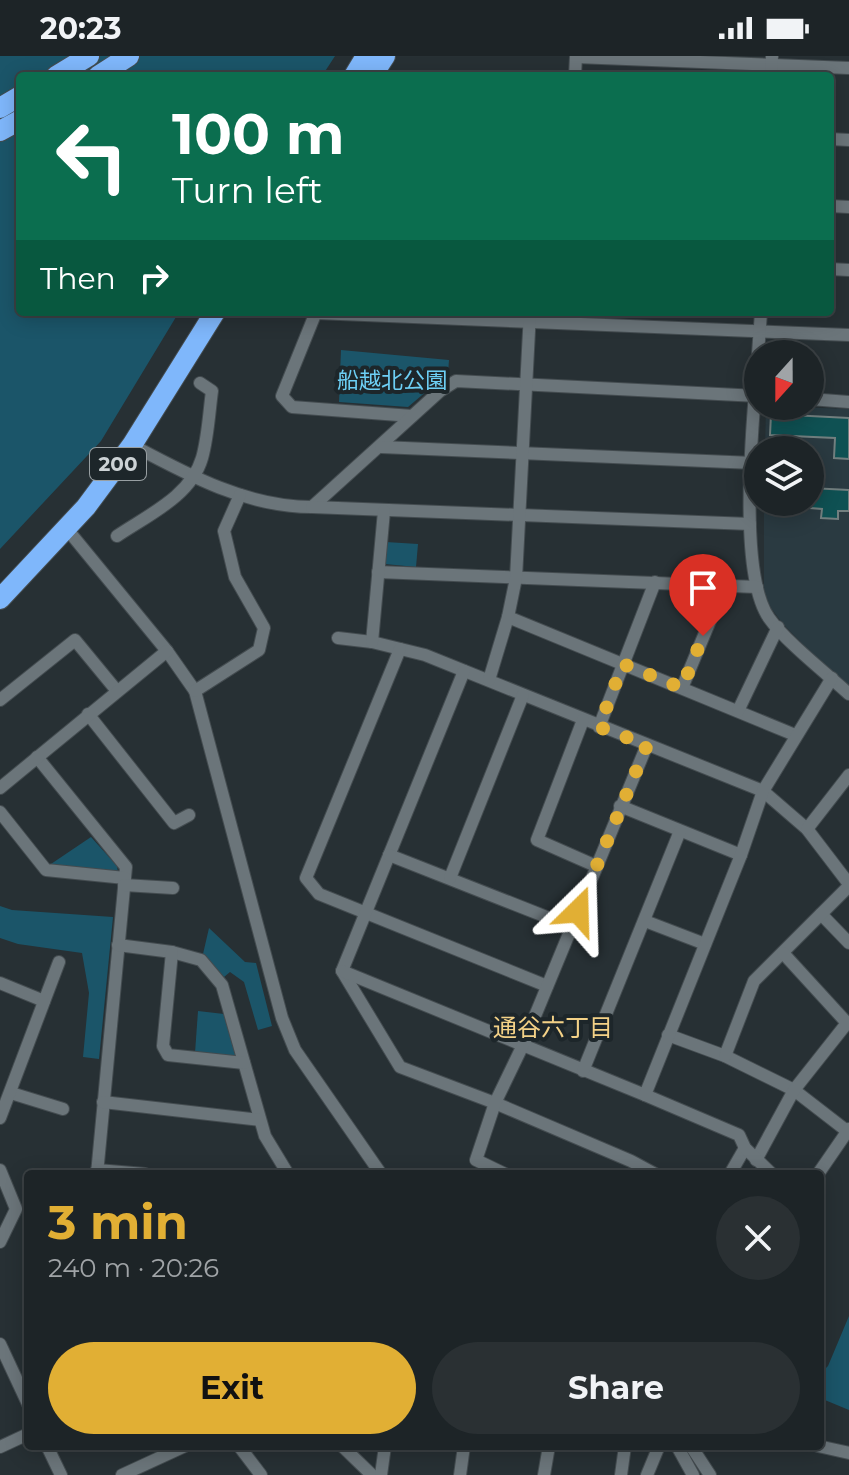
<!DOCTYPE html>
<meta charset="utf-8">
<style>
:root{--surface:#1d2427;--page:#2a3033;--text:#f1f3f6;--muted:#a0a4a7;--line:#3b4144;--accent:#e1af34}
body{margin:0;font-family:Montserrat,"Noto Sans JP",sans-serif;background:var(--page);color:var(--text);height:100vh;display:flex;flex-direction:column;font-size:30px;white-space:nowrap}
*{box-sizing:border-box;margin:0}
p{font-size:26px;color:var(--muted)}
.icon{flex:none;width:44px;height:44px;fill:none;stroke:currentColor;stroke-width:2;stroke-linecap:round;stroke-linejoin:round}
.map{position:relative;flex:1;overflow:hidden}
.side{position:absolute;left:24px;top:1114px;width:800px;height:280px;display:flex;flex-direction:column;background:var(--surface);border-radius:8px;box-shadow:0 4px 20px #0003,0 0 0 2px var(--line)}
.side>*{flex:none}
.banner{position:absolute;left:16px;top:16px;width:818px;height:244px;border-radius:8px;box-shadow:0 4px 20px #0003,0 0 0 2px var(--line);background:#0b6e4f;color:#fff;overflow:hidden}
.needle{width:52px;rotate:201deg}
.buttons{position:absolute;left:744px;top:284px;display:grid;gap:16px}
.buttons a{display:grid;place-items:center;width:80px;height:80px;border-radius:50%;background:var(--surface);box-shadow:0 4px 20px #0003,0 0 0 2px var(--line);font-size:40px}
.pin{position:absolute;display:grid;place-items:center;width:68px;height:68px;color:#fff;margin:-82px -34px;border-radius:50% 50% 50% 0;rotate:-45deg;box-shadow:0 0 8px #0007}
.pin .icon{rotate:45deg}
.me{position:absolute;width:88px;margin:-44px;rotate:22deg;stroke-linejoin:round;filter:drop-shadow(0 0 6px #0008)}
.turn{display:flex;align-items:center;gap:28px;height:168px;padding:0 24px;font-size:36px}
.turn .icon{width:104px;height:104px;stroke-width:2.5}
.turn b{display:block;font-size:56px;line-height:68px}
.then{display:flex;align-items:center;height:76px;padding:0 24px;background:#0003;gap:16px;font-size:30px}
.round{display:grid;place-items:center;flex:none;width:84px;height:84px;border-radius:42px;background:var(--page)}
.overview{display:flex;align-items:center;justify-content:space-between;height:136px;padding:0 24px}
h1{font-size:48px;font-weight:700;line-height:60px;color:var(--accent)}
.button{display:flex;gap:16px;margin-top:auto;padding:16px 24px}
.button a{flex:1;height:92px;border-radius:48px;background:var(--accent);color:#111;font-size:32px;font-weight:700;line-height:92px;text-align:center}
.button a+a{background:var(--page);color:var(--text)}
.status{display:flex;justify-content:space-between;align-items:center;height:56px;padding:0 40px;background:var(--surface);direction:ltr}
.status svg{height:22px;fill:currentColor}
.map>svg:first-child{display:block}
.built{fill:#2a3a41}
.green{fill:#1b5569}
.building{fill:#0f5153;stroke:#727f7f;stroke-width:2}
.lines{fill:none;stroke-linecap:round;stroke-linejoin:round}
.minor-casing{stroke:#444c50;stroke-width:14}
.highway-casing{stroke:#444c50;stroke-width:22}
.minor{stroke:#6b757a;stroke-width:12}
.highway{stroke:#7fb7fb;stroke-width:20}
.route{stroke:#e1af34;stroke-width:14;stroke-dasharray:0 25.2}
.labels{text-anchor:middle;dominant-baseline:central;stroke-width:8;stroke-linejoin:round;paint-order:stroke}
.shield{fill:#1d262a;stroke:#989fa2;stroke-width:2}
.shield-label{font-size:20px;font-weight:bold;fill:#cdd3d6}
.park-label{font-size:22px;fill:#6dcff5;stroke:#1d262a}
.neighbourhood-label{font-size:24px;fill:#f3d187;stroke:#1d262a}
</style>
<div class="status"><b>20:23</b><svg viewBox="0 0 49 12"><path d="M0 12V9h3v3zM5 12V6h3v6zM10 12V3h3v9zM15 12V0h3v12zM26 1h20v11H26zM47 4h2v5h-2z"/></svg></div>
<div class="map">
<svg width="849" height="1419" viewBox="0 0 849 1419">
<rect width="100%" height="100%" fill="#273034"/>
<path class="built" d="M766 350 849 353V636L783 568 771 552 764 537V446H810V394H765Z"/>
<g class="green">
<path d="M0 0H335L322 20H20V256H179L101 385 0 493Z"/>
<path d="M341 294 449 304 448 317 408 351 339 346Z"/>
<path d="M386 486 418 488 416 511 385 508Z"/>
<path d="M91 781 117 810 118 817 48 810Z"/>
<path d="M0 850 12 854 113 861 99 1003 83 1001 89 937 82 897 18 888 0 882Z"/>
<path d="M209 872 245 906 256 907 272 970 258 974 244 926 230 916 224 921 203 898Z"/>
<path d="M198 955 224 958 236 1001 195 997Z"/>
<path d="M849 1260V1354L820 1342V1318L828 1310Z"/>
</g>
<g class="building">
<path d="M771 358 849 362V403L834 402 835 382 770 379Z"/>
<path d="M810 432 849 434V455H838V463L821 462 822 453 810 452Z"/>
</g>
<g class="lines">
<g class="minor-casing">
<g id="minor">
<path d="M576 1 849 12"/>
<path d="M575 20 576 0"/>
<path d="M771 20 772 0"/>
<path d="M830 83 849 84"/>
<path d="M830 150 849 151"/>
<path d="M830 213 849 214"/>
<path d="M316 256 282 340 292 351 412 360"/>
<path d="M316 257 849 279"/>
<path d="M758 298 761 256"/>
<path d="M758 301C753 360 737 516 769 562 785 585 827 618 849 638"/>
<path d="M810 343 849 346"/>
<path d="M132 389C188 419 247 451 312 451L440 335 456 325 758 340"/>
<path d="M381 391 753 407"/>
<path d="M312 451 750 468"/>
<path d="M67 473 167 595 195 635 282 962 295 994 381 1118"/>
<path d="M117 480C148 459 191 440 202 402 208 381 209 357 212 335L200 327"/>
<path d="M378 516 757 531"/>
<path d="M508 561 795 679"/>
<path d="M338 582 372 586 425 599 763 735 807 773 849 828"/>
<path d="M372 586 384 455"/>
<path d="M400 593 306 822 319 838 547 930"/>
<path d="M464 615 342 915 400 1011 495 1047 631 1105 655 1118"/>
<path d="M489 624 508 561 516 522 530 256"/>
<path d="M682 632 725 529"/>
<path d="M195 635 259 594 264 572 235 521 224 475 240 439"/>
<path d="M0 644 75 584 117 635"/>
<path d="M738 655 778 571"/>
<path d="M88 658 174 767 189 759"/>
<path d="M583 664 537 784 596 810"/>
<path d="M599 671 655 526"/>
<path d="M37 701 126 811 97 1118"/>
<path d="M0 732 167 595"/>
<path d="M620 750 741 799"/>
<path d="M0 756 46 814 125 822"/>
<path d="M807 773 849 719"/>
<path d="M389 799 572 871"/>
<path d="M450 822 523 639"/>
<path d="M124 829 173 832"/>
<path d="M821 858 849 887"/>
<path d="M645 865 705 888"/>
<path d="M118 889 172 896 201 904 222 929 265 1080 288 1118"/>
<path d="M172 896 163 990 168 999 244 1007"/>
<path d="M342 915 645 1039"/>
<path d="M0 927 44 945"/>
<path d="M668 979 725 1000 794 1034 847 1075"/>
<path d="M725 1000 754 925 849 830"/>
<path d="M583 1015 680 775"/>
<path d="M11 1037 63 1053"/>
<path d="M103 1046 260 1064"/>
<path d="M0 1062 59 906"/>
<path d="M756 1104 794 1034 847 967 783 897"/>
<path d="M0 1114 16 1153 0 1186"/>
<path d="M97 1114 145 1118"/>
<path d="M505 1118 476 1104 495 1047 523 989 647 689"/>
<path d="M730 1118 745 1092"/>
<path d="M772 1118 745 1092 739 1079 645 1039 741 799 763 735 832 622"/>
<path d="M818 1118 849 1073"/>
<path d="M0 1288 28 1348"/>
<path d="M47 1390 61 1419"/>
<path d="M239 1390 261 1419"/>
<path d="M342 1390 372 1419"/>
<path d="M677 1390 693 1419"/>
<path d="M691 1390 710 1419"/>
<path d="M818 1390 849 1397"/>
<path d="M0 1391 28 1378"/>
<path d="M122 1419 185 1390"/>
<path d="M381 1419 385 1390"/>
<path d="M460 1419 464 1390"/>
<path d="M544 1419 549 1390"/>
<path d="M621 1419 625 1390"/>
<path d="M647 1419 659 1390"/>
</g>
</g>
<g class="highway-casing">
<g id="highway">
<path d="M56 20 89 0"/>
<path d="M98 20 129 0"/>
<path d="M354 20 366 0"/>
<path d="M372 20 385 0"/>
<path d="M0 52 20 40"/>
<path d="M0 75 20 64"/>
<path d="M0 543 86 451 132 389 215 256"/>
</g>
</g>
<use href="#minor" class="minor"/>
<use href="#highway" class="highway"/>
</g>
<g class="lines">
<path class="route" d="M578 855 647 689 599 671 623 608 682 632 703 580"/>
</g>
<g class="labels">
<rect class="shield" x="90" y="392" width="56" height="32" rx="6"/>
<g class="shield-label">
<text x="118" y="408">200</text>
</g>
<g class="park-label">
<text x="392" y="324">船越北公園</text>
</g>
<g class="neighbourhood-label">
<text x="553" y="971">通谷六丁目</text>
</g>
</g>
</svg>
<div class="buttons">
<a><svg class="needle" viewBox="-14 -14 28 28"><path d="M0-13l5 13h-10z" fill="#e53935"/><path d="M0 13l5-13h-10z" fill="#a0a4a7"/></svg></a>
<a><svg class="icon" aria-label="layers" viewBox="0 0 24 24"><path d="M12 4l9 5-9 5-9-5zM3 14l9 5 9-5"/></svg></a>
</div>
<div class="pin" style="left:703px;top:580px;background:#d93025"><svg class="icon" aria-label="arrive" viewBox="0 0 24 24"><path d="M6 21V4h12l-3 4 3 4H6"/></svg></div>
<svg class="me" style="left:578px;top:855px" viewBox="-20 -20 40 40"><path d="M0-17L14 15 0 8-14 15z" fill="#e1af34" stroke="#fff" stroke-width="4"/></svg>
<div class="banner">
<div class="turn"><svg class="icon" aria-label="left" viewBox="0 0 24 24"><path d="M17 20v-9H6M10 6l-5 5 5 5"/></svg><div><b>100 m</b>Turn left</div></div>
<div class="then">Then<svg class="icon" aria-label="right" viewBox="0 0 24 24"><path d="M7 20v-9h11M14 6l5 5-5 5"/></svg></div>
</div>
<section class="side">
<div class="overview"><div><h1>3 min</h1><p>240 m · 20:26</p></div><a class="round"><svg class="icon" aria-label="close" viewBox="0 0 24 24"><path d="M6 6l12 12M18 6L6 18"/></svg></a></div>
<div class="button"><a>Exit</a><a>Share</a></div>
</section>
</div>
